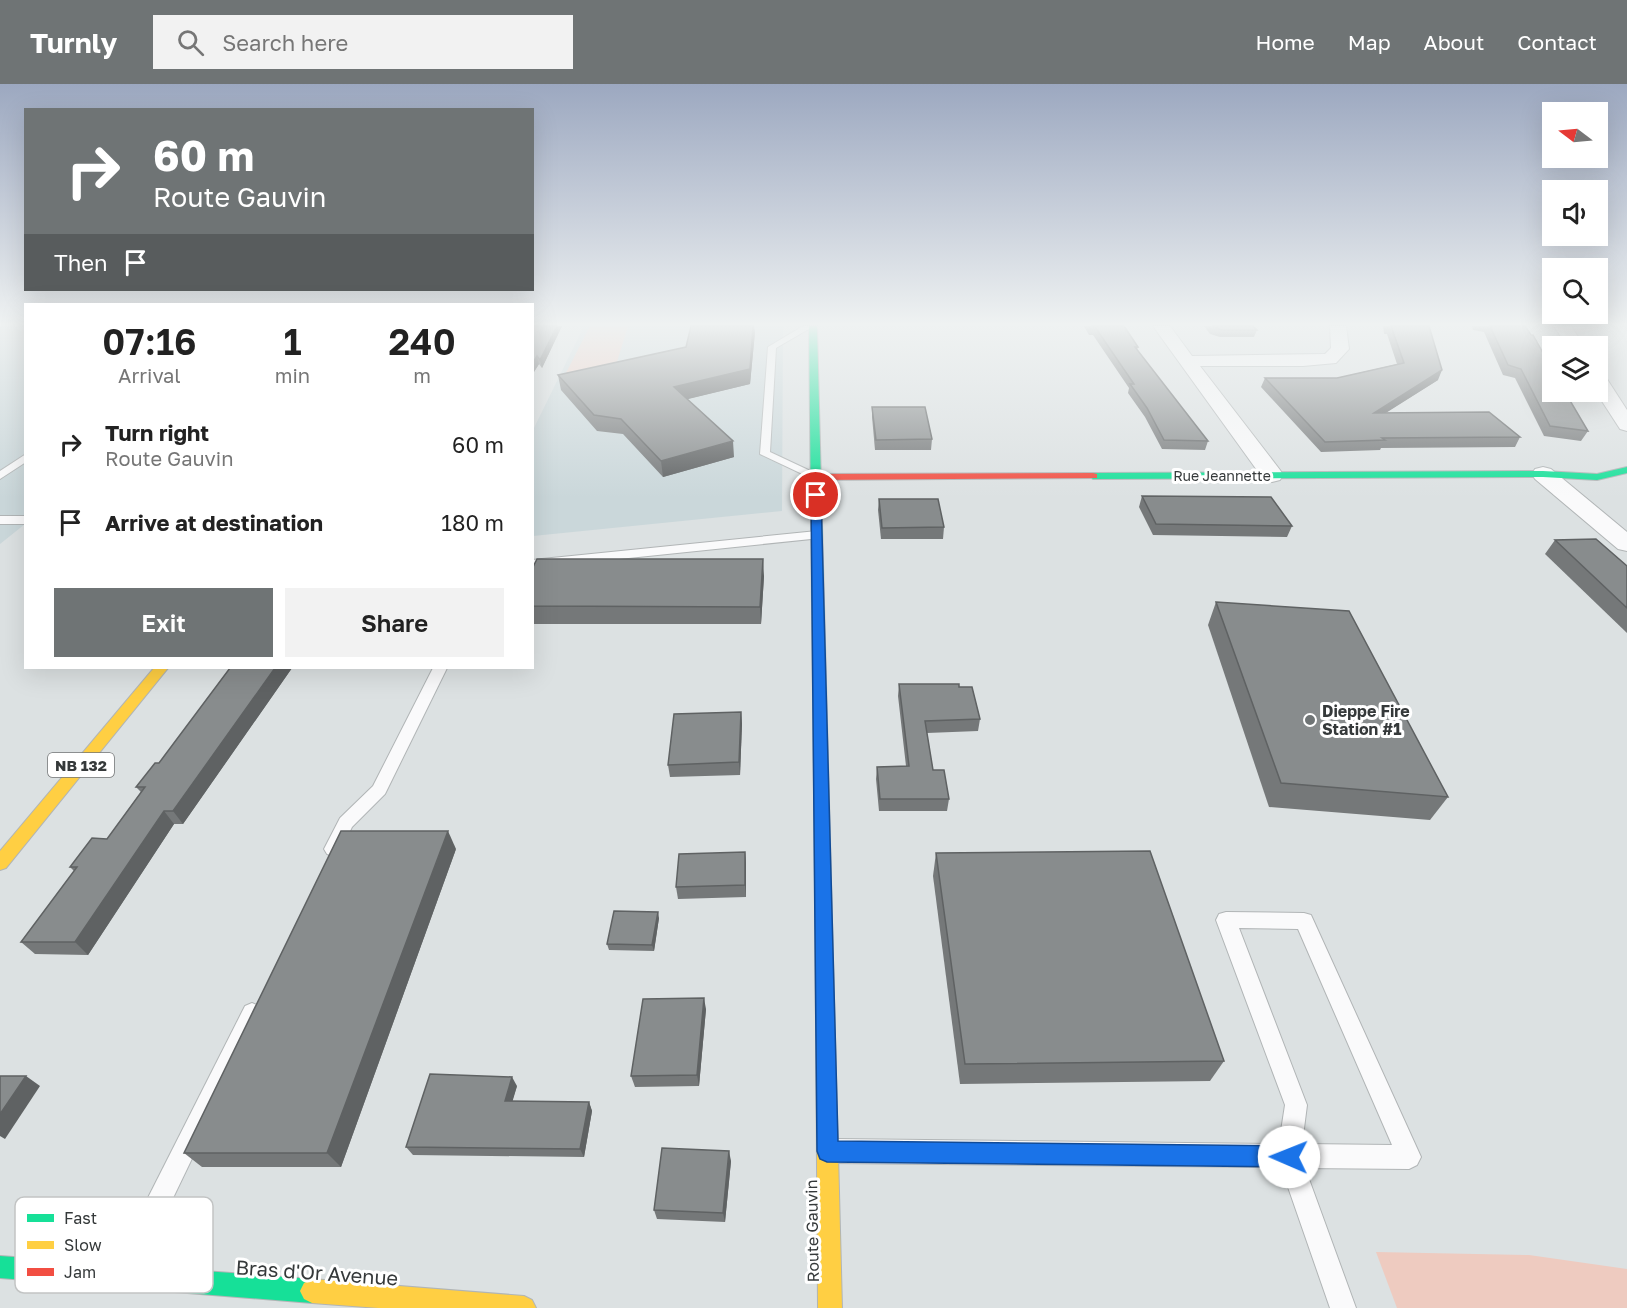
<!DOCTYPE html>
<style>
:root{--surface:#fff;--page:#f2f2f2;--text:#222;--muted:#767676;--accent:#6f7475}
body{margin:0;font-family:"Golos Text",sans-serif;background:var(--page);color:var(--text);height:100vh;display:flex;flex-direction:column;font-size:22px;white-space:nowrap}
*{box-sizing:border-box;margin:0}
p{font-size:20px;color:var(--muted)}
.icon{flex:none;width:33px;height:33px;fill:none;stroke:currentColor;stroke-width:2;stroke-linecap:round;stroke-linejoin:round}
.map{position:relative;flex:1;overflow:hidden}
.sheet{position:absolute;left:24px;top:219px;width:510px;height:366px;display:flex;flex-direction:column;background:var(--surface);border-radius:0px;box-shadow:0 6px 24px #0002}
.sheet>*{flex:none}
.top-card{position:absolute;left:24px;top:24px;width:510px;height:183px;border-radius:0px;box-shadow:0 6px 24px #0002;background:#6f7475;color:#fff;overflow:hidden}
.needle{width:39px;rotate:286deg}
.tools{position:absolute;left:1542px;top:18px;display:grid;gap:12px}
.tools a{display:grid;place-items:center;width:66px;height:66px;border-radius:0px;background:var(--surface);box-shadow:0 6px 24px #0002;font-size:30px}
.pin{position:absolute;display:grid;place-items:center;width:51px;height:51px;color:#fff;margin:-26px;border:3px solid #fff;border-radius:50%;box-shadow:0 2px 6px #0007}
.me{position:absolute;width:66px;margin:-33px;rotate:271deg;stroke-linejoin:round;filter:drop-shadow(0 0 4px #0008)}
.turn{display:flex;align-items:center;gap:21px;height:126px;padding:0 30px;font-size:27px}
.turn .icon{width:78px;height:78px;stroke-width:2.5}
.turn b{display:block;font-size:42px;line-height:51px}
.then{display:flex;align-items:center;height:57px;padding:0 30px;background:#0003;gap:12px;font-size:22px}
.eta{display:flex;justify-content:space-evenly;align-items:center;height:102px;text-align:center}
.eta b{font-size:36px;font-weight:600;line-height:42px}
.cta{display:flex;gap:12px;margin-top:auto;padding:12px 30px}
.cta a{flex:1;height:69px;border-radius:0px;background:var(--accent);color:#fff;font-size:24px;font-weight:600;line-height:69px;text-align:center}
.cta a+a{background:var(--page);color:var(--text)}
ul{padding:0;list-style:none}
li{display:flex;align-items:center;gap:18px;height:78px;padding:0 30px}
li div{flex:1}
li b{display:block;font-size:22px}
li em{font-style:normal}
header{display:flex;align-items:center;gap:36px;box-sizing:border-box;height:84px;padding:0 30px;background:var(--accent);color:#fff}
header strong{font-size:28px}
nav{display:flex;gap:33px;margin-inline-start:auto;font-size:21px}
.search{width:420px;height:54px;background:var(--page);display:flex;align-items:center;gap:15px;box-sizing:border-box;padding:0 21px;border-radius:0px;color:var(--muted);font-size:22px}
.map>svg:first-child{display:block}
.built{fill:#cad7da}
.green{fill:#eecbc0}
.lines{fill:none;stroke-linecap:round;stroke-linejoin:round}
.lane-casing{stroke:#b1b5b6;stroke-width:2}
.street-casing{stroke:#b1b5b6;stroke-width:2}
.fast-casing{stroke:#b1b5b6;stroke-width:2}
.slow-casing{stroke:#b1b5b6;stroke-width:2}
.jam-casing{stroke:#b1b5b6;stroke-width:2}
.lane{fill:#fafafb;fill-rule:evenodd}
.street{fill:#fafafb;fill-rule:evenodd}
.fast{fill:#16e098;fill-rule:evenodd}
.slow{fill:#ffcf43;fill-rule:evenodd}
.jam{fill:#f24e42;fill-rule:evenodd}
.wall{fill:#757879}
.shaded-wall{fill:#5f6263}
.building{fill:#888c8d;stroke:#5f6263;stroke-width:1.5}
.route{fill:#1a73e8;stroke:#114b97;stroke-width:1.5}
.poi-dot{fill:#6f7475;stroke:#fff;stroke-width:2}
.labels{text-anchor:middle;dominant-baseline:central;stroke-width:6;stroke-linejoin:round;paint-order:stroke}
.far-street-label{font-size:14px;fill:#35393a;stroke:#fff}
.shield{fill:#fff;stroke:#727475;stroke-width:1.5}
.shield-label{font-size:15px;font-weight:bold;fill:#35393a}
.poi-label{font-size:16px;font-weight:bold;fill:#35393a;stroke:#fff;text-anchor:start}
.street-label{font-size:16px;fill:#35393a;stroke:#fff}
.near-street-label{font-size:20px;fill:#35393a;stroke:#fff}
.key{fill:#fff;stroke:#c2c4c4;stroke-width:1.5}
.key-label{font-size:16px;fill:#35393a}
</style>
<header>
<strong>Turnly</strong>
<div class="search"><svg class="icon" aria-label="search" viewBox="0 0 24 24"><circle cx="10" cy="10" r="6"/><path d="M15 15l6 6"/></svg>Search here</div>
<nav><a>Home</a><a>Map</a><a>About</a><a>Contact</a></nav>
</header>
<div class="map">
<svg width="1627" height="1224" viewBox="0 0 1627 1224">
<rect width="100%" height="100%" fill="#dce1e2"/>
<g class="built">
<path d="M0 242H25V440L0 460Z"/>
<path d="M584 242H783L782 427 533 452 532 348Z"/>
</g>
<g class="green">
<path d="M590 242H628L616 281 566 289Z"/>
<path d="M1376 1168 1529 1171 1627 1185V1224H1397Z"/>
</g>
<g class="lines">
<g class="lane-casing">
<g id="lane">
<path d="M803 242H814L776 264 770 368 819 391V395L815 396 760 370 768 263Z"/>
<path d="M26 370V378L0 395V387Z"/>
<rect x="0" y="432" width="26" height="8"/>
<path d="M817 447 821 448V454L532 484V476Z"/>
<path d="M433 584H447L385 710 352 743 339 770 333 772 327 770 324 765 340 734 373 702Z"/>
<path d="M1226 828 1304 829 1311 831 1421 1073 1417 1081 1409 1085 1305 1084 1356 1224H1330L1281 1083 833 1079 825 1075 821 1067 825 1059 833 1055 1279 1060 1285 1021 1216 836 1219 830ZM1239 844 1298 845 1392 1061 1302 1060 1307 1021Z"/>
<path d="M252 919 259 922 262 929 136 1191 127 1195 118 1191 114 1182 118 1173 245 922Z"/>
</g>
</g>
<g class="street-casing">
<g id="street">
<path d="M1153 242H1170L1192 272 1325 270 1331 264 1330 242H1346L1349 265 1336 279 1303 282H1200L1280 386 1283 391 1280 396 1272 398 1264 396Z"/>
<path d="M1554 242H1571L1584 262H1567Z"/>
<path d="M1598 290 1605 292 1627 326V347L1620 345 1596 308Z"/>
<path d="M1543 383 1551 385 1627 448V467L1618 465 1535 395 1532 390 1535 385Z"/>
</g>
</g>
<g class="fast-casing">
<g id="fast">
<path d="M809 242H817L831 798 829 803 823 805 817 803 815 798Z"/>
<path d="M1627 383V389L1597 396 1543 393 1093 395 1088 392 1093 389 1543 387 1597 390Z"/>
<path d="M0 1172 312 1195 320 1199 324 1207 320 1215 312 1219 0 1194Z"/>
</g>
</g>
<g class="slow-casing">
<g id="slow">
<path d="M154 584H168L6 784 0 786V767Z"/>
<path d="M823 791 829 793 831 798 842 1224H818L815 798 817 793Z"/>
<path d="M312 1195 524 1212 532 1216 536 1224H379L312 1219 304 1215 300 1207 304 1199Z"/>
</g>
</g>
<g class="jam-casing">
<path id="jam" d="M1093 389 1097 390V394L815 396 810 393 815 390Z"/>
</g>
<use href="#lane" class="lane"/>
<use href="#street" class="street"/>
<use href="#fast" class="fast"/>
<use href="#slow" class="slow"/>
<use href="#jam" class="jam"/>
</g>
<g class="wall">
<path d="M532 242H562L542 284 539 280 532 291Z"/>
<path d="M1084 242H1124L1138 263 1137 266 1208 357 1205 366 1162 365 1145 333 1128 309 1129 304 1093 251H1089Z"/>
<path d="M1204 242H1253L1257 246 1254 253H1220L1210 250Z"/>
<path d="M1383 242H1429L1438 296 1385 329 1520 353 1515 363 1381 364 1380 366 1321 368 1261 303 1265 294H1337L1397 280 1387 250H1384Z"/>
<path d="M1472 242H1525L1588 347 1581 357 1544 352 1515 294 1503 291 1484 248 1473 246Z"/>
<path d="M755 248 750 300 687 315 734 373 663 393 623 350 597 347 561 306 558 291Z"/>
<path d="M872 323 932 355 931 366H875L872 333Z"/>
<path d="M1142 412 1292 442 1287 453 1153 451 1139 423Z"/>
<path d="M879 415 944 443 943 455H881L878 426Z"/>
<path d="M1555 456 1627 482V549L1545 470Z"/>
<path d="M532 485 764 492 761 540H532Z"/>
<path d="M1216 518 1448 713 1430 736 1269 723 1208 541Z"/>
<path d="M230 584H292L183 740H174L88 871 35 870 21 858 74 787 70 783 107 755 141 708 136 703 159 679Z"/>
<path d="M899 600 959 603 980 635 978 647 927 649 933 686 949 715 947 727H879L876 695 877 683 906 682 898 612Z"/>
<path d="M741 628 742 640 740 691 670 693 668 681Z"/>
<path d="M456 765 341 1083H202L184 1069Z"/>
<path d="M745 768 746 780V813L678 815 676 803Z"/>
<path d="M936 769 1224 977 1210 997 960 1000 933 792Z"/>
<path d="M659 834 654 867 609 866 607 860Z"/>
<path d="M706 925 699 1002 635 1003 631 992Z"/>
<path d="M517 1002 512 1017 589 1018 592 1027 584 1073 413 1071 406 1063Z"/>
<path d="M731 1077 725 1138 657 1135 654 1126Z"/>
</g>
<g class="shaded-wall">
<path d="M557 242H562L542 284 540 276Z"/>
<path d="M753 242H754L755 248 750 300 676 318 674 303Z"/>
<path d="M537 272 539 280 532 291V280Z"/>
<path d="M1442 286 1438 296 1370 339 1374 329Z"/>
<path d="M733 357 734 373 663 393 661 377Z"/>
<path d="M763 475 764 492 761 540 760 523Z"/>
<path d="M275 584H292L183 740 173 727Z"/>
<path d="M741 628 742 640 740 691 739 678Z"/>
<path d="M164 727 174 740 88 871 75 858Z"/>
<path d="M448 747 456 765 341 1083 327 1069Z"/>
<path d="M745 768 746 780V813L745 801Z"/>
<path d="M658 828 659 834 654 867 652 861Z"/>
<path d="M704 914 706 925 699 1002 697 991Z"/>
<path d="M26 992 40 1002 5 1055 0 1052V1030Z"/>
<path d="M512 993 517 1002 510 1026 505 1017Z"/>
<path d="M589 1018 592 1027 584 1073 580 1065Z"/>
<path d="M729 1067 731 1077 725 1138 723 1129Z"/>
</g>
<g class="building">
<path d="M532 242H557L540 276 537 272 532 280Z"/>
<path d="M691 242H753L750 285 674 303 733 357 661 377 621 335 594 331 558 291 686 263Z"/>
<path d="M1091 242H1124L1138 263H1135L1208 357 1164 356 1147 324 1130 300H1134L1095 243Z"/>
<path d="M1212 242H1253L1257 246H1222Z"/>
<path d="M1391 242H1429L1442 286 1374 329 1489 328 1520 353 1382 354 1385 356 1325 358 1265 294H1337L1404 279Z"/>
<path d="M1490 242H1525L1531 251H1533L1552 285V308H1565L1588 347 1550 342 1521 285 1508 281Z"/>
<path d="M872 323H925L932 355 876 356Z"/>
<path d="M1142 412 1271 413 1292 442 1156 440Z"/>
<path d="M879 415H938L944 443 882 444Z"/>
<path d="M1596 455 1627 482V524L1555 456Z"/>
<path d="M537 475H763L760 523 532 522V485Z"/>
<path d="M1216 518 1349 527 1448 713 1281 699Z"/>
<path d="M230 584H275L173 727H164L75 858H21L77 783H70L92 754 107 755 145 703H136L155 679H159Z"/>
<path d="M899 600H959V603H972L980 635 925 637 933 686H944L949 715H880L877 683 909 682Z"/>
<path d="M741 628 739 678 668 681 674 630Z"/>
<path d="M341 747H448L327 1069H184Z"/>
<path d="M1150 767 1224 977 965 980 936 769Z"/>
<path d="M745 768V801L676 803 679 770Z"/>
<path d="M614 827 658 828 652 861 607 860Z"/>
<path d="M704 914 697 991 631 992 643 915Z"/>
<path d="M430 990 512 993 505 1017 589 1018 580 1065 406 1063Z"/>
<path d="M0 992H26L0 1030Z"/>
<path d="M662 1064 729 1067 723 1129 654 1126Z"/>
</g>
<linearGradient id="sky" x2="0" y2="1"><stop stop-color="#9ca8c0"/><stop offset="0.58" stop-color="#eff2f2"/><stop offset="1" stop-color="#eff2f2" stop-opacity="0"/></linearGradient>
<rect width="1627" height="414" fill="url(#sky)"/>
<path class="route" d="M816 408 821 411 838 1057 1289 1062 1296 1065 1300 1073 1296 1080 1289 1083 827 1078 820 1075 817 1067 811 411Z"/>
<circle class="poi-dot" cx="1310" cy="636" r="6"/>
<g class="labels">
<g class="far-street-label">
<text x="1222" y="391">Rue Jeannette</text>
</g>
<rect class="shield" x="48" y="669" width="66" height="24" rx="4.5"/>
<g class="shield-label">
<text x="81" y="681">NB 132</text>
</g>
<g class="poi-label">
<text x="1322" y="627">Dieppe Fire<tspan x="1322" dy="18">Station #1</tspan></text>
</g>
<g class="street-label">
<text transform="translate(812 1147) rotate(-91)">Route Gauvin</text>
</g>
<g class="near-street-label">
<text transform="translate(317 1188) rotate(4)">Bras d'Or Avenue</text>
</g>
</g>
<rect x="15" y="1113" width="198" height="96" rx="9" class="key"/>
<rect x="27" y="1130" width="27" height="8" fill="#16e098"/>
<rect x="27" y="1157" width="27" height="8" fill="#ffcf43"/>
<rect x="27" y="1184" width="27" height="8" fill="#f24e42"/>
<g class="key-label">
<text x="64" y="1140">Fast</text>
<text x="64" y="1167">Slow</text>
<text x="64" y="1194">Jam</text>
</g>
</svg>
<div class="tools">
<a><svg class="needle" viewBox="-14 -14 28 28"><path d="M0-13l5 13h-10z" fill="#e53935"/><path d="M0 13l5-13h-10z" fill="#767676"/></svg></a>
<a><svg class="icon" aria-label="sound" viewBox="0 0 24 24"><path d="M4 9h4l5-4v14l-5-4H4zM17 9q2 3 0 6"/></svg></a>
<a><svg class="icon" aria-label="search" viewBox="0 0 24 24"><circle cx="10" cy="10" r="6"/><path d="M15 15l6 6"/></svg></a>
<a><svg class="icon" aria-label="layers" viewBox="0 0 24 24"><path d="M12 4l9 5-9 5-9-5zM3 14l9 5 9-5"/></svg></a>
</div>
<div class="pin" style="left:816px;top:411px;background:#d93025"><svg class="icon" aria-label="arrive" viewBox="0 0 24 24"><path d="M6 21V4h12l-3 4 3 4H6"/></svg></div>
<svg class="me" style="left:1289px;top:1073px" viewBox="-20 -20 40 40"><circle r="19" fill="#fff"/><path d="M0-13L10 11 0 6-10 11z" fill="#1a73e8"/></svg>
<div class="top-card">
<div class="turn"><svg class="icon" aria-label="right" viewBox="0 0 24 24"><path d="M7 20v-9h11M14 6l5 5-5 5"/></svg><div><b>60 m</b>Route Gauvin</div></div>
<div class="then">Then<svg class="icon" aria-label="arrive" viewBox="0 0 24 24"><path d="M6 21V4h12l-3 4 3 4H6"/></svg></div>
</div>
<section class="sheet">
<div class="eta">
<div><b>07:16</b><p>Arrival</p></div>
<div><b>1</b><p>min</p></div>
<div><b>240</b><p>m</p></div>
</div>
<ul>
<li><svg class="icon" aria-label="right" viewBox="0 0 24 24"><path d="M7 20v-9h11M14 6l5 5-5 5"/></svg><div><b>Turn right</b><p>Route Gauvin</p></div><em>60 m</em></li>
<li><svg class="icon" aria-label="arrive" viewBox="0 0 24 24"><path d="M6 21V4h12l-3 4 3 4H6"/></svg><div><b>Arrive at destination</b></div><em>180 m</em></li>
</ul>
<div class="cta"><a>Exit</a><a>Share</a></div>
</section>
</div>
